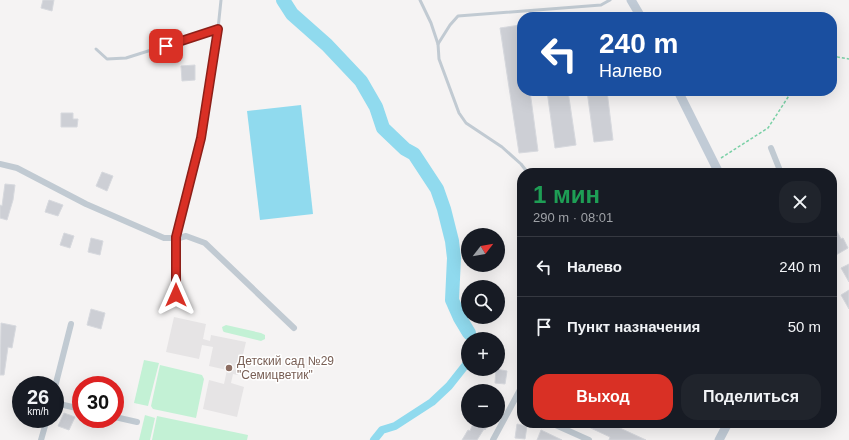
<!DOCTYPE html>
<html lang="ru">
<meta charset="utf-8">
<style>
:root{--surface:#171b24;--page:#20242c;--text:#f1f3f6;--muted:#9ea1a6;--line:#363941;--accent:#d93025}
body{margin:0;font-family:Arial,sans-serif;background:var(--page);color:var(--text);height:100vh;display:flex;flex-direction:column;font-size:15px;white-space:nowrap}
*{box-sizing:border-box;margin:0}
p{font-size:13px;color:var(--muted)}
.icon{flex:none;width:22px;height:22px;fill:none;stroke:currentColor;stroke-width:2;stroke-linecap:round;stroke-linejoin:round}
.map{position:relative;flex:1;overflow:hidden}
.drawer{position:absolute;left:517px;top:168px;width:320px;height:260px;display:flex;flex-direction:column;background:var(--surface);border-radius:16px;box-shadow:0 4px 16px #0002}
.drawer>*{flex:none}
.top-card{position:absolute;left:517px;top:12px;width:320px;height:84px;border-radius:16px;box-shadow:0 4px 16px #0002;background:#1a4fa0;color:#fff;overflow:hidden}
.needle{width:26px;rotate:59deg}
.fabs{position:absolute;left:461px;top:228px;display:grid;gap:8px}
.fabs a{display:grid;place-items:center;width:44px;height:44px;border-radius:50%;background:var(--surface);box-shadow:0 4px 16px #0002;font-size:20px}
.speed{position:absolute;left:12px;top:376px;display:flex;gap:8px;font-size:20px;font-weight:700;text-align:center}
.speed>*{display:grid;place-content:center;width:52px;height:52px;border-radius:50%;background:var(--surface);box-shadow:0 4px 16px #0002;line-height:1}
.speed small{font-size:10px;font-weight:400}
.speed .limit{border:6px solid #d22;background:#fff;color:#111}
.pin{position:absolute;display:grid;place-items:center;width:34px;height:34px;color:#fff;margin:-17px;border-radius:8px;box-shadow:0 2px 6px #0006}
.me{position:absolute;width:44px;margin:-22px;rotate:0deg;stroke-linejoin:round;filter:drop-shadow(0 0 3px #0008)}
.turn{display:flex;align-items:center;gap:14px;height:84px;padding:0 16px;font-size:18px}
.turn .icon{width:52px;height:52px;stroke-width:2.5}
.turn b{display:block;font-size:28px;line-height:34px}
.round{display:grid;place-items:center;flex:none;width:42px;height:42px;border-radius:16px;background:var(--page)}
.summary{display:flex;align-items:center;justify-content:space-between;height:68px;padding:0 16px}
h1{font-size:24px;font-weight:600;line-height:30px;color:#1e9e55}
.cta{display:flex;gap:8px;margin-top:auto;padding:8px 16px}
.cta a{flex:1;height:46px;border-radius:16px;background:var(--accent);color:#fff;font-size:16px;font-weight:600;line-height:46px;text-align:center}
.cta a+a{background:var(--page);color:var(--text)}
ul{padding:0;list-style:none}
li{display:flex;align-items:center;gap:12px;height:60px;padding:0 16px;border-top:1px solid var(--line)}
li div{flex:1}
li b{display:block;font-size:15px}
li em{font-style:normal}
.map>svg:first-child{display:block}
.education{fill:#e6e4e5}
.green{fill:#c3f1d5}
.water{fill:#90daee}
.lines{fill:none;stroke-linecap:round;stroke-linejoin:round}
.canal{stroke:#90daee;stroke-width:8}
.river{stroke:#90daee;stroke-width:14}
.building{fill:#cdcfd5;stroke:#d7d9de}
.path{stroke:#7ad0a6;stroke-width:1.5;stroke-dasharray:3 2;stroke-linecap:butt}
.lane{stroke:#c1cad2;stroke-width:3}
.street{stroke:#c1cad2;stroke-width:6}
.secondary{stroke:#c1cbd6;stroke-width:9}
.route-casing{stroke:#8d1f18;stroke-width:10}
.route{stroke:#d93025;stroke-width:7}
.education-dot{fill:#8d6e63;stroke:#fff;stroke-width:1.5}
.labels{text-anchor:middle;dominant-baseline:central;stroke-width:3;stroke-linejoin:round;paint-order:stroke}
.education-label{font-size:12px;fill:#785e54;stroke:#fff;text-anchor:start}
</style>
<div class="map">
<svg width="849" height="440" viewBox="0 0 849 440">
<rect width="100%" height="100%" fill="#f5f3f3"/>
<path class="education" d="M174 317 206 324 203 339 210 341 211 335 246 342 238 375 233 374 231 383 244 387 237 417 203 409 209 380 224 384 227 370 209 366 213 347 202 345 199 359 166 352Z"/>
<g class="green">
<path d="M226 325 261 333 265 335V339L261 341 224 332 223 331 222 327Z"/>
<path d="M144 360 159 363 148 406 134 403Z"/>
<path d="M160 365 202 375 204 379 196 418 153 409 151 406Z"/>
<path d="M145 415 155 418 150 440H139Z"/>
<path d="M157 416 248 435 247 440H152Z"/>
</g>
<path class="water" d="M301 105 313 214 260 220 247 111Z"/>
<g class="lines">
<g class="canal">
<path d="M469 333 473 339"/>
<path d="M374 440 382 430 395 426 432 402 449 386 468 362"/>
</g>
<path class="river" d="M283 0 292 14 327 45 361 81 376 107 383 128 405 149 414 154 437 189 444 209 452 241 454 258 452 300 460 318 469 333"/>
</g>
<g class="building">
<path d="M43 0H54L52 11 41 8Z"/>
<path d="M520 25 522 38V91H530L538 151 519 153 500 28Z"/>
<path d="M195 65V80L182 81 181 66Z"/>
<path d="M547 91H568L576 145 555 148Z"/>
<path d="M587 91H607L613 140 594 142Z"/>
<path d="M61 113H73V119H78L77 127H61Z"/>
<path d="M102 172 113 176 107 191 96 186Z"/>
<path d="M5 184 15 185 13 200 7 220 0 218V205L2 206Z"/>
<path d="M49 200 63 205 58 216 45 212Z"/>
<path d="M832 222 841 239 843 238 848 248 836 255 832 249Z"/>
<path d="M64 233 74 236 70 248 60 245Z"/>
<path d="M91 238 103 241 100 255 88 252Z"/>
<path d="M849 264V282L841 268Z"/>
<path d="M849 290V309L841 295Z"/>
<path d="M91 309 105 313 101 329 87 325Z"/>
<path d="M1 323 16 326 12 348 8 347 4 375H0Z"/>
<path d="M496 369 507 371 505 384 495 383Z"/>
<path d="M64 413 75 417 69 430 58 426Z"/>
<path d="M474 421H490L485 430 484 429 477 440H462L468 430 470 431Z"/>
<path d="M580 423H609L646 440H609L610 437Z"/>
<path d="M517 424 527 426 525 439 515 438Z"/>
<path d="M541 430 562 440H537Z"/>
</g>
<g class="lines">
<g class="path">
<path d="M832 56 849 59"/>
<path d="M721 158 768 128 792 91"/>
</g>
<g class="lane">
<path d="M420 0 431 23 438 44"/>
<path d="M96 49 107 59 126 58 218 29"/>
<path d="M528 173 521 164 502 147 466 123 459 113 439 59 438 44 450 25 458 16 601 5 610 0"/>
<path d="M176 237 201 138 218 29 221 0"/>
</g>
<g class="street">
<path d="M771 148 781 173"/>
<path d="M0 164 17 168 86 204 164 238H179L186 236 205 243 294 328"/>
<path d="M832 281 833 291 832 302"/>
<path d="M176 295V237"/>
<path d="M55 387 71 324"/>
<path d="M55 403 81 409"/>
<path d="M115 417 137 422"/>
<path d="M551 423 589 440"/>
<path d="M41 440 47 419"/>
<path d="M493 440 522 386"/>
</g>
<g class="secondary">
<path d="M631 0 641 17"/>
<path d="M678 91 719 173"/>
<path d="M719 440 728 423"/>
</g>
</g>
<g class="lines">
<g class="route-casing">
<path id="route" d="M166 46 218 29 201 138 176 237V295"/>
</g>
<use href="#route" class="route"/>
</g>
<circle class="education-dot" cx="229" cy="368" r="4"/>
<g class="labels">
<g class="education-label">
<text x="237" y="361">Детский сад №29<tspan x="237" dy="14">"Семицветик"</tspan></text>
</g>
</g>
</svg>
<div class="fabs">
<a><svg class="needle" viewBox="-14 -14 28 28"><path d="M0-13l5 13h-10z" fill="#e53935"/><path d="M0 13l5-13h-10z" fill="#9ea1a6"/></svg></a>
<a><svg class="icon" aria-label="search" viewBox="0 0 24 24"><circle cx="10" cy="10" r="6"/><path d="M15 15l6 6"/></svg></a>
<a>+</a>
<a>−</a>
</div>
<div class="speed"><div>26<small>km/h</small></div><div class="limit">30</div></div>
<div class="pin" style="left:166px;top:46px;background:#d93025"><svg class="icon" aria-label="arrive" viewBox="0 0 24 24"><path d="M6 21V4h12l-3 4 3 4H6"/></svg></div>
<svg class="me" style="left:176px;top:295px" viewBox="-20 -20 40 40"><path d="M0-17L14 15 0 8-14 15z" fill="#d93025" stroke="#fff" stroke-width="4"/></svg>
<div class="top-card">
<div class="turn"><svg class="icon" aria-label="left" viewBox="0 0 24 24"><path d="M17 20v-9H6M10 6l-5 5 5 5"/></svg><div><b>240 m</b>Налево</div></div>
</div>
<section class="drawer">
<div class="summary"><div><h1>1 мин</h1><p>290 m · 08:01</p></div><a class="round"><svg class="icon" aria-label="close" viewBox="0 0 24 24"><path d="M6 6l12 12M18 6L6 18"/></svg></a></div>
<ul>
<li><svg class="icon" aria-label="left" viewBox="0 0 24 24"><path d="M17 20v-9H6M10 6l-5 5 5 5"/></svg><div><b>Налево</b></div><em>240 m</em></li>
<li><svg class="icon" aria-label="arrive" viewBox="0 0 24 24"><path d="M6 21V4h12l-3 4 3 4H6"/></svg><div><b>Пункт назначения</b></div><em>50 m</em></li>
</ul>
<div class="cta"><a>Выход</a><a>Поделиться</a></div>
</section>
</div>
